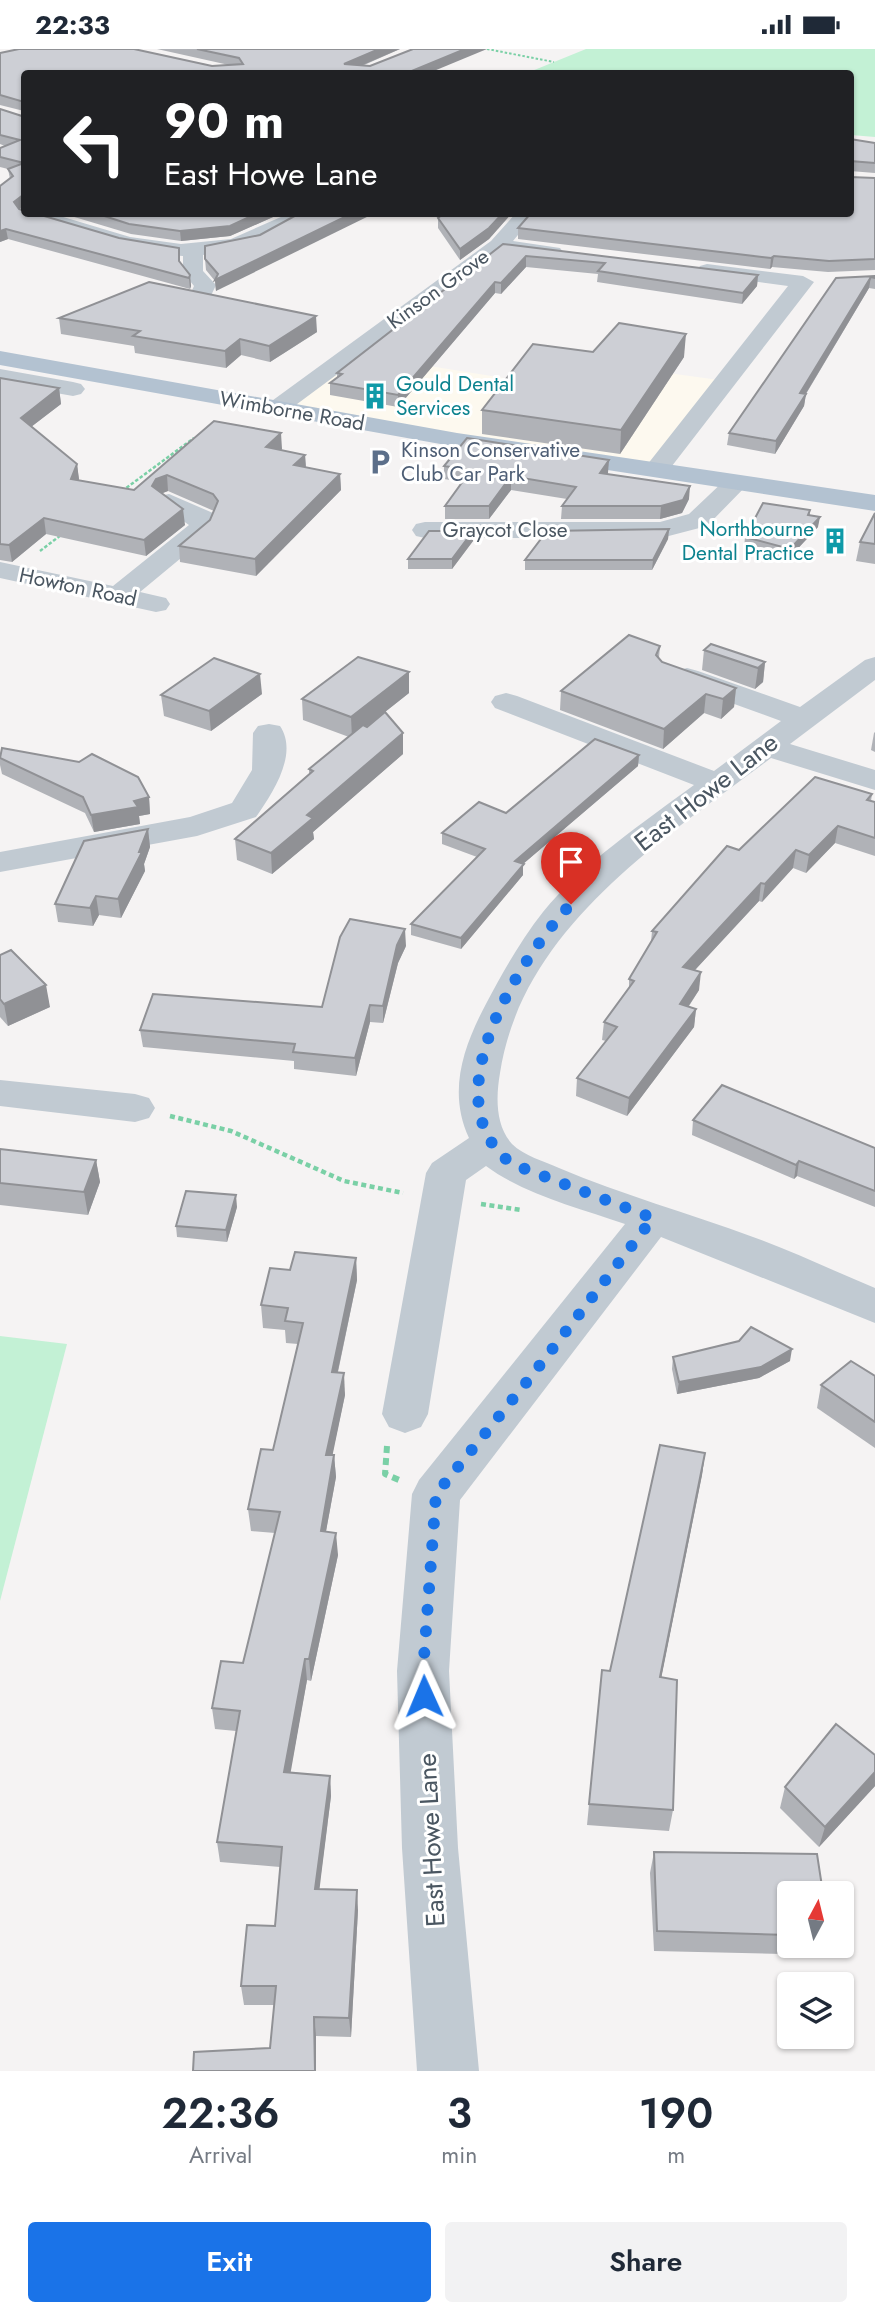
<!DOCTYPE html>
<style>
:root{--surface:#fff;--page:#f2f2f3;--text:#1f2937;--muted:#747a83;--accent:#1a73e8}
body{margin:0;font-family:Jost,sans-serif;background:var(--page);color:var(--text);height:100vh;display:flex;flex-direction:column;font-size:26px;white-space:nowrap}
*{box-sizing:border-box;margin:0}
p{font-size:23px;color:var(--muted)}
.icon{flex:none;width:38px;height:38px;fill:none;stroke:currentColor;stroke-width:2;stroke-linecap:round;stroke-linejoin:round}
.map{position:relative;height:2022px;overflow:hidden}
.panel{display:flex;flex-direction:column;background:var(--surface);flex:1}
.panel>*{flex:none}
.hud{position:absolute;left:21px;top:21px;width:833px;height:147px;border-radius:7px;box-shadow:0 2px 5px #0004;background:#202124;color:#fff;overflow:hidden}
.needle{width:46px;rotate:7deg}
.controls{position:absolute;left:777px;top:1832px;display:grid;gap:14px}
.controls a{display:grid;place-items:center;width:77px;height:77px;border-radius:7px;background:var(--surface);box-shadow:0 2px 5px #0004;font-size:35px}
.pin{position:absolute;display:grid;place-items:center;width:60px;height:60px;color:#fff;margin:-72px -30px;border-radius:50% 50% 50% 0;rotate:-45deg;box-shadow:0 0 7px #0007}
.pin .icon{rotate:45deg}
.me{position:absolute;width:77px;margin:-38px;rotate:359deg;stroke-linejoin:round;filter:drop-shadow(0 0 5px #0008)}
.turn{display:flex;align-items:center;gap:24px;height:147px;padding:0 28px;font-size:32px}
.turn .icon{width:91px;height:91px;stroke-width:2.5}
.turn b{display:block;font-size:49px;line-height:60px}
.eta{display:flex;justify-content:space-evenly;align-items:center;height:119px;text-align:center}
.eta b{font-size:42px;font-weight:600;line-height:49px}
.primary-button{display:flex;gap:14px;margin-top:auto;padding:14px 28px}
.primary-button a{flex:1;height:80px;border-radius:7px;background:var(--accent);color:#fff;font-size:28px;font-weight:600;line-height:80px;text-align:center}
.primary-button a+a{background:var(--page);color:var(--text)}
.status{display:flex;justify-content:space-between;align-items:center;height:49px;padding:0 35px;background:var(--surface);direction:ltr}
.status svg{height:19px;fill:currentColor}
.map>svg:first-child{display:block}
.commercial{fill:#fdf9ef}
.green{fill:#c3f1d5}
.lines{fill:none;stroke-linecap:round;stroke-linejoin:round}
.path-far3{stroke:#7ad0a6;stroke-width:2;stroke-dasharray:2.5 2;stroke-linecap:butt}
.path-far2{stroke:#7ad0a6;stroke-width:2.5;stroke-dasharray:3.5 2;stroke-linecap:butt}
.path-far1{stroke:#7ad0a6;stroke-width:4.5;stroke-dasharray:5 3.5;stroke-linecap:butt}
.path{stroke:#7ad0a6;stroke-width:6;stroke-dasharray:7 5;stroke-linecap:butt}
.minor{fill:#c1cad2;fill-rule:evenodd}
.major{fill:#b3c2d1;fill-rule:evenodd}
.wall{fill:#b0b2b7}
.shaded-wall{fill:#909195}
.building{fill:#cdcfd5;stroke:#909195;stroke-width:2}
.route{stroke:#1a73e8;stroke-width:12;stroke-dasharray:0 21.6}
.labels{text-anchor:middle;dominant-baseline:central;stroke-width:6;stroke-linejoin:round;paint-order:stroke}
.far-street-label{font-size:21px;fill:#4a5661;stroke:#fff}
.far-culture-label{font-size:21px;fill:#0d838f;stroke:#fff;text-anchor:start}
.far-service-label{font-size:21px;fill:#4e5e75;stroke:#fff;text-anchor:start}
.street-label{font-size:26px;fill:#4a5661;stroke:#fff}
</style>
<div class="status"><b>22:33</b><svg viewBox="0 0 49 12"><path d="M0 12V9h3v3zM5 12V6h3v6zM10 12V3h3v9zM15 12V0h3v12zM26 1h20v11H26zM47 4h2v5h-2z"/></svg></div>
<div class="map">
<svg width="875" height="2022" viewBox="0 0 875 2022">
<rect width="100%" height="100%" fill="#f5f3f3"/>
<path class="commercial" d="M349 304 510 330 531 305 726 332 656 421 277 359Z"/>
<g class="green">
<path d="M586 0H875V88L851 86 850 24H527Z"/>
<path d="M0 1287 67 1295 0 1552Z"/>
</g>
<g class="lines">
<path class="path-far3" d="M487 0 554 13"/>
<g class="path-far2">
<path d="M122 442 194 389"/>
<path d="M40 502 61 486"/>
</g>
<g class="path-far1">
<path d="M170 1067 231 1082 344 1132 403 1144"/>
<path d="M481 1155 521 1161"/>
</g>
<path class="path" d="M387 1397 385 1425 399 1431"/>
<g class="minor">
<path d="M24 159V164H50L130 188 181 195 231 190 290 164H316L259 194 203 206V222L216 236 208 253 200 254 189 248 194 237 183 223V207C127 204 74 184 21 168L18 164Z"/>
<path d="M516 164H536L513 192 560 199 563 203 560 207 502 203 285 364H269L265 359 269 354 491 192Z"/>
<path d="M707 215 803 227 814 233 665 426H647L643 421 647 416 788 237 700 225 697 221 700 217Z"/>
<path d="M0 320 73 333 81 335 85 340 81 345 73 347 0 334Z"/>
<path d="M736 426 745 429 749 434 707 477 661 489H425L416 487 412 481 416 475 425 473H660L689 465 727 429Z"/>
<path d="M169 445 213 464 217 470 210 485 140 543 166 549 170 555 166 561 156 563 0 529V513L113 537 189 476 156 453 160 447Z"/>
<path d="M875 608V631L790 695 875 721V741L771 709C662 791 522 879 500 1024 496 1047 495 1076 512 1095 524 1107 544 1112 559 1119 622 1146 689 1164 753 1188 794 1203 834 1222 875 1239V1274L661 1188 460 1451 449 1622 458 1799 479 2022H417L402 1799 397 1622 412 1445 419 1431 625 1175C579 1159 525 1146 486 1117L466 1131 428 1365 421 1378 405 1384 389 1378 382 1365 426 1124 432 1114 469 1089C447 1042 464 996 487 953 504 921 521 891 543 863 582 815 644 773 694 736L495 659 491 653 495 647 506 644 517 647 714 722 781 672 676 634 672 628 676 622 687 619 698 622 800 658 865 611Z"/>
<path d="M269 675 280 677C299 705 272 745 256 768L197 787 0 823V803L190 768 232 754 252 721 253 684 258 677Z"/>
<path d="M0 1031 135 1045 149 1049 155 1059 149 1069 135 1073 0 1057Z"/>
</g>
<path class="major" d="M0 302 457 384 875 446V462L457 398 0 316Z"/>
</g>
<g class="wall">
<path d="M157 0H400L362 17 24 24V62L0 56V4L212 17 229 16Z"/>
<path d="M0 60 22 67 24 65V157L20 160 180 213 190 226 191 237 190 240 8 190 0 193V137L10 130 8 120 0 118V99L5 97 0 95Z"/>
<path d="M850 90 875 94V124L850 122Z"/>
<path d="M875 129V221L828 223 772 218 770 220 518 190V179L850 164Z"/>
<path d="M61 164H282L230 187 181 192 131 185Z"/>
<path d="M444 164H512L489 190 460 211 438 179V169Z"/>
<path d="M260 186 216 242 215 232 206 221 205 210Z"/>
<path d="M503 195 758 226 757 237 742 255 597 233 598 225 526 218 501 245 495 244 398 358 330 346V334L337 329V324Z"/>
<path d="M875 227V240L869 239 806 345 804 357 775 405 727 396 729 384 836 229Z"/>
<path d="M59 269 317 283 270 313 241 306 226 319 135 304 134 297 61 285Z"/>
<path d="M593 303 684 308 620 405 482 385V361Z"/>
<path d="M0 329 59 339 61 355 31 378 77 415 79 432 134 441 214 372 282 400 281 401 305 406 306 418 340 425 341 441 256 527 180 513 179 497 210 471 214 462 168 442 162 444 185 476 146 507 46 485 12 513 0 511Z"/>
<path d="M609 411 607 425 689 450 682 464 660 470H561L562 457 567 450 511 441 489 470H445V457L463 433 444 430V417Z"/>
<path d="M810 461V466L818 478 788 510 744 499 745 488Z"/>
<path d="M875 464V515L856 512 860 493Z"/>
<path d="M669 480 668 490 652 521H525V511Z"/>
<path d="M473 482V492L452 520H408V510Z"/>
<path d="M660 597 659 609 662 613 736 639 734 658 721 670 704 664 663 700 560 661 561 642Z"/>
<path d="M704 601 765 613 763 633 755 640 702 621Z"/>
<path d="M409 644 366 678 403 684V705L313 783 314 790 272 825 237 811 235 790 309 725V720L349 688 303 671 302 650Z"/>
<path d="M262 645 211 682 164 667 161 646Z"/>
<path d="M875 683V703L871 701 874 684Z"/>
<path d="M0 705 149 748 150 765 139 767 140 775 94 783 85 764 2 725 0 716Z"/>
<path d="M639 706 638 717 523 815V826L461 900 411 886V875L477 808 442 795V784L506 764Z"/>
<path d="M872 745 871 752 875 753V807L835 794 806 824 793 819 762 853 759 852 695 921 699 941 689 957 696 960 694 978 627 1067 576 1047 577 1029 606 992 602 991 604 973 629 939V930L651 893 652 882 739 801Z"/>
<path d="M148 780 150 798 144 815 145 822 121 869 99 866 93 877 58 873 55 855Z"/>
<path d="M406 897 398 914 383 974 370 973 356 1027 294 1020V1012L143 998 140 981 322 958Z"/>
<path d="M0 906 50 958 8 977 0 968Z"/>
<path d="M693 1071 875 1099V1158L797 1127 794 1130 692 1086Z"/>
<path d="M0 1100 96 1111 100 1133 88 1166 0 1156Z"/>
<path d="M237 1158 227 1193 177 1188 176 1177Z"/>
<path d="M356 1209 357 1231 338 1323 345 1346 332 1406H334L336 1428 326 1482 338 1506 311 1632 307 1631 290 1723 330 1727 331 1747 319 1840 358 1861 351 1988 316 1987V2022H193L270 1999 274 1956H244L241 1937 275 1877 280 1818 220 1813 217 1793 236 1682 215 1680 212 1659 243 1614 275 1484 251 1482 248 1460 273 1401 298 1295 286 1294 285 1281 263 1279 261 1256 290 1221Z"/>
<path d="M673 1308 790 1312 759 1329 677 1345 672 1320Z"/>
<path d="M875 1327V1399L817 1359 821 1336Z"/>
<path d="M705 1404 702 1426 661 1629 673 1761 669 1782 587 1776 602 1621 610 1622Z"/>
<path d="M875 1706V1737L819 1798 780 1759 785 1738Z"/>
<path d="M654 1803 789 1844V1897H826L823 1906 654 1902 650 1824Z"/>
</g>
<g class="shaded-wall">
<path d="M379 0H400L344 24V15Z"/>
<path d="M465 0H487L429 24H407Z"/>
<path d="M23 146 24 156 15 164 14 153Z"/>
<path d="M258 164H282L230 187 181 192 180 182Z"/>
<path d="M353 164H375L216 242 215 231Z"/>
<path d="M503 164H512L489 190 460 211V200Z"/>
<path d="M6 180 8 190 0 193V182Z"/>
<path d="M526 207V218L501 245V234Z"/>
<path d="M774 207 772 218 770 220 771 209Z"/>
<path d="M190 226 191 237 190 240 189 229Z"/>
<path d="M758 226 757 237 742 255 743 244Z"/>
<path d="M871 228 869 239 799 356 800 344Z"/>
<path d="M495 233V244L398 358V346Z"/>
<path d="M316 267 317 283 270 313 269 297Z"/>
<path d="M686 285 684 308 620 405 621 381Z"/>
<path d="M240 290 241 306 226 319 225 302Z"/>
<path d="M59 339 61 355 23 384 21 369Z"/>
<path d="M806 345 804 357 775 405 776 392Z"/>
<path d="M281 384 282 400 267 414 266 398Z"/>
<path d="M305 406 306 421 294 416Z"/>
<path d="M609 411 608 424 599 437 600 424Z"/>
<path d="M77 415 79 430 73 446 71 430Z"/>
<path d="M340 425 341 441 256 527 255 510Z"/>
<path d="M167 426 168 442 158 446 152 437 156 430Z"/>
<path d="M511 427V441L489 470V457Z"/>
<path d="M690 437 689 450 682 464 660 470 661 457Z"/>
<path d="M183 460 185 476 146 507 144 491Z"/>
<path d="M820 468 818 478 788 510 790 500Z"/>
<path d="M44 469 46 485 12 513 9 496Z"/>
<path d="M669 480 668 490 652 521 653 511Z"/>
<path d="M473 482V492L452 520V510Z"/>
<path d="M765 613 763 633 755 640 758 619Z"/>
<path d="M409 623V644L352 689 351 668Z"/>
<path d="M260 625 262 645 211 682 209 662Z"/>
<path d="M736 639 734 658 721 670 723 650Z"/>
<path d="M706 645 704 664 663 700 664 680Z"/>
<path d="M403 684V705L313 783 314 790 272 825 271 804 307 766Z"/>
<path d="M639 706 638 717 523 815V826L461 900V889L515 812Z"/>
<path d="M149 748 150 765 139 767 140 775 94 783 91 766 134 752Z"/>
<path d="M838 777 835 794 806 824 809 806Z"/>
<path d="M148 780 150 798 144 815 145 822 121 869 118 850Z"/>
<path d="M796 801 793 819 762 853 765 835Z"/>
<path d="M761 834 759 852 681 936 683 918Z"/>
<path d="M96 847 99 866 93 877 90 859Z"/>
<path d="M405 880 406 897 398 914 383 974V957L397 896Z"/>
<path d="M701 923 699 941 678 973 680 955Z"/>
<path d="M46 936 50 958 8 977 4 955Z"/>
<path d="M370 956V973L356 1027 355 1009Z"/>
<path d="M696 960 694 978 627 1067 629 1049Z"/>
<path d="M96 1111 100 1133 88 1166 84 1143Z"/>
<path d="M799 1112 797 1127 794 1130 796 1116Z"/>
<path d="M236 1146 237 1158 227 1193 226 1181Z"/>
<path d="M356 1209 357 1231 333 1345 332 1323Z"/>
<path d="M792 1300 790 1312 759 1329 677 1345 679 1333Z"/>
<path d="M344 1324 345 1346 328 1428 326 1406Z"/>
<path d="M705 1404 702 1426 657 1650 660 1628Z"/>
<path d="M334 1406 336 1428 322 1504 321 1482Z"/>
<path d="M336 1484 338 1506 311 1632 309 1610Z"/>
<path d="M305 1610 307 1631 287 1744 284 1723Z"/>
<path d="M875 1723V1737L819 1798 825 1778Z"/>
<path d="M330 1727 331 1747 317 1860 315 1840Z"/>
<path d="M357 1841 358 1861 351 1988 349 1969Z"/>
<path d="M314 1968 316 1987V2022H315Z"/>
</g>
<g class="building">
<path d="M19 0H134L212 17 243 15 239 9 197 0H379L344 15 370 17 413 0H465L407 24H24V53L0 46V4Z"/>
<path d="M0 60 22 67 24 65V150L23 146 14 153 19 160 24 162V164H34L119 189 179 199V212L190 226 189 229 6 180 0 182V137L13 127 8 120 24 114 0 108V99L20 91 0 86Z"/>
<path d="M850 90 875 94V114L850 112Z"/>
<path d="M850 128 875 129V210L829 212 774 207 771 209 518 179 531 164H850Z"/>
<path d="M95 164H258L230 177 180 182 129 175Z"/>
<path d="M300 164H353L215 231 218 225 205 210V197L260 186Z"/>
<path d="M444 164H503L489 179 460 200 438 169Z"/>
<path d="M503 195 758 226 743 244 598 222 605 214 526 207 501 234 495 233 398 346 330 334 342 325 337 324Z"/>
<path d="M875 227V229L871 228 800 344 806 345 776 392 729 384 836 229Z"/>
<path d="M149 233 316 267 269 297 240 290 225 302 133 287 140 282 59 269Z"/>
<path d="M619 274 686 285 621 381 482 361 533 295 593 303Z"/>
<path d="M0 329 59 339 21 369 77 415 71 430 134 441 214 372 281 384 266 398 305 406 294 416 340 425 255 510 179 497 210 471 218 452 213 445 167 426 156 430 152 437 183 460 144 491 44 469 9 496 0 495Z"/>
<path d="M467 389 609 411 600 424 690 437 683 451 661 457H562L576 438 511 427 489 457H445L471 421 444 417Z"/>
<path d="M763 454 810 461 808 466 820 468 790 500 745 488Z"/>
<path d="M875 464V495L860 493Z"/>
<path d="M669 480 653 511H525L547 482Z"/>
<path d="M429 482H473L452 510H408Z"/>
<path d="M629 586 660 597 656 606 662 613 736 639 723 650 706 645 664 680 561 642Z"/>
<path d="M711 595 765 613 758 619 704 601Z"/>
<path d="M358 608 409 623 351 668 302 650Z"/>
<path d="M214 609 260 625 209 662 161 646Z"/>
<path d="M385 663 403 684 307 766 313 769 271 804 235 790 313 722 309 720 363 676 367 678Z"/>
<path d="M595 690 639 706 515 812 524 815 461 889 411 875 485 800 442 784 479 753 506 764Z"/>
<path d="M2 699 79 713 92 705 138 728 149 748 134 752 138 758 91 766 83 748 0 709Z"/>
<path d="M815 728 872 745 867 751 875 753V789L838 777 809 806 796 801 765 835 761 834 683 918 701 923 680 955 696 960 629 1049 577 1029 617 978 604 973 634 932 629 930 657 883 652 882 727 797 739 801Z"/>
<path d="M148 780 139 803H142L118 850 96 847 90 859 55 855 84 792Z"/>
<path d="M350 870 405 880 397 896 383 957 370 956 355 1009 293 1003 295 995 140 981 153 945 322 958 340 888Z"/>
<path d="M11 901 46 936 4 955 0 950V906Z"/>
<path d="M722 1036 875 1099V1142L799 1112 796 1116 693 1071Z"/>
<path d="M0 1100 96 1111 84 1143 0 1134Z"/>
<path d="M186 1142 236 1146 226 1181 176 1177Z"/>
<path d="M295 1203 356 1209 332 1323 344 1324 326 1406H334L321 1482 336 1484 309 1610H305L284 1723 330 1727 315 1840 357 1841 349 1969 314 1968 315 2022H193L194 2003 270 1999 276 1937H241L247 1876 275 1877 282 1798 217 1793 240 1662 212 1659 221 1612 243 1614 280 1463 248 1460 261 1400 273 1401 303 1274 285 1272 288 1259 261 1256 270 1219 290 1221Z"/>
<path d="M751 1278 792 1300 761 1318 679 1333 673 1308 739 1292Z"/>
<path d="M851 1312 875 1327V1373L821 1336Z"/>
<path d="M660 1396 705 1404 660 1628 677 1631 673 1761 589 1755 602 1621 610 1622Z"/>
<path d="M836 1675 875 1706V1723L825 1778 785 1738Z"/>
<path d="M654 1803 817 1805 823 1844H789V1886L657 1882Z"/>
</g>
<g class="lines">
<path class="route" d="M424 1647 423 1622 436 1445 530 1329 653 1169 512 1115C429 1053 518 911 571 855"/>
</g>
<defs>
<g id="building-bare" transform="scale(2.1)"><path d="M-4-6H4V6H1V3H-1V6H-4ZM-2.5-4.3h1.7v1.8h-1.7ZM.8-4.3h1.7v1.8H.8ZM-2.5-1h1.7V.8h-1.7ZM.8-1h1.7V.8H.8Z" fill="#0f9aa8" stroke="#fff" stroke-width="2.5" paint-order="stroke"/></g>
<g id="parking-bare" transform="scale(2.1)"><path d="M-3.5-5.5H1a3.5 3.5 0 0 1 0 7H-1V5.5H-3.5ZM-1-3.4V-.6H.8a1.4 1.4 0 0 0 0-2.8Z" fill="#5c6f8a" stroke="#fff" stroke-width="2.5" paint-order="stroke"/></g>
</defs>
<g fill-rule="evenodd">
<use href="#building-bare" x="375" y="347"/>
<use href="#parking-bare" x="380" y="413"/>
<use href="#building-bare" x="835" y="492"/>
</g>
<g class="labels">
<g class="far-street-label">
<text transform="translate(438 240) rotate(-36)">Kinson Grove</text>
<text transform="translate(292 362) rotate(10)">Wimborne Road</text>
<text x="505" y="481">Graycot Close</text>
<text transform="translate(78 538) rotate(12)">Howton Road</text>
</g>
<g class="far-culture-label">
<text x="396" y="335">Gould Dental<tspan x="396" dy="24">Services</tspan></text>
<text x="814" y="480" text-anchor="end">Northbourne<tspan x="814" dy="24">Dental Practice</tspan></text>
</g>
<g class="far-service-label">
<text x="401" y="401">Kinson Conservative<tspan x="401" dy="24">Club Car Park</tspan></text>
</g>
<g class="street-label">
<text transform="translate(706 743) rotate(-38)">East Howe Lane</text>
<text transform="translate(431 1791) rotate(-93)">East Howe Lane</text>
</g>
</g>
</svg>
<div class="controls">
<a><svg class="needle" viewBox="-14 -14 28 28"><path d="M0-13l5 13h-10z" fill="#e53935"/><path d="M0 13l5-13h-10z" fill="#747a83"/></svg></a>
<a><svg class="icon" aria-label="layers" viewBox="0 0 24 24"><path d="M12 4l9 5-9 5-9-5zM3 14l9 5 9-5"/></svg></a>
</div>
<div class="pin" style="left:571px;top:855px;background:#d93025"><svg class="icon" aria-label="arrive" viewBox="0 0 24 24"><path d="M6 21V4h12l-3 4 3 4H6"/></svg></div>
<svg class="me" style="left:424px;top:1647px" viewBox="-20 -20 40 40"><path d="M0-17L14 15 0 8-14 15z" fill="#1a73e8" stroke="#fff" stroke-width="4"/></svg>
<div class="hud">
<div class="turn"><svg class="icon" aria-label="left" viewBox="0 0 24 24"><path d="M17 20v-9H6M10 6l-5 5 5 5"/></svg><div><b>90 m</b>East Howe Lane</div></div>
</div>
</div>
<section class="panel">
<div class="eta">
<div><b>22:36</b><p>Arrival</p></div>
<div><b>3</b><p>min</p></div>
<div><b>190</b><p>m</p></div>
</div>
<div class="primary-button"><a>Exit</a><a>Share</a></div>
</section>
